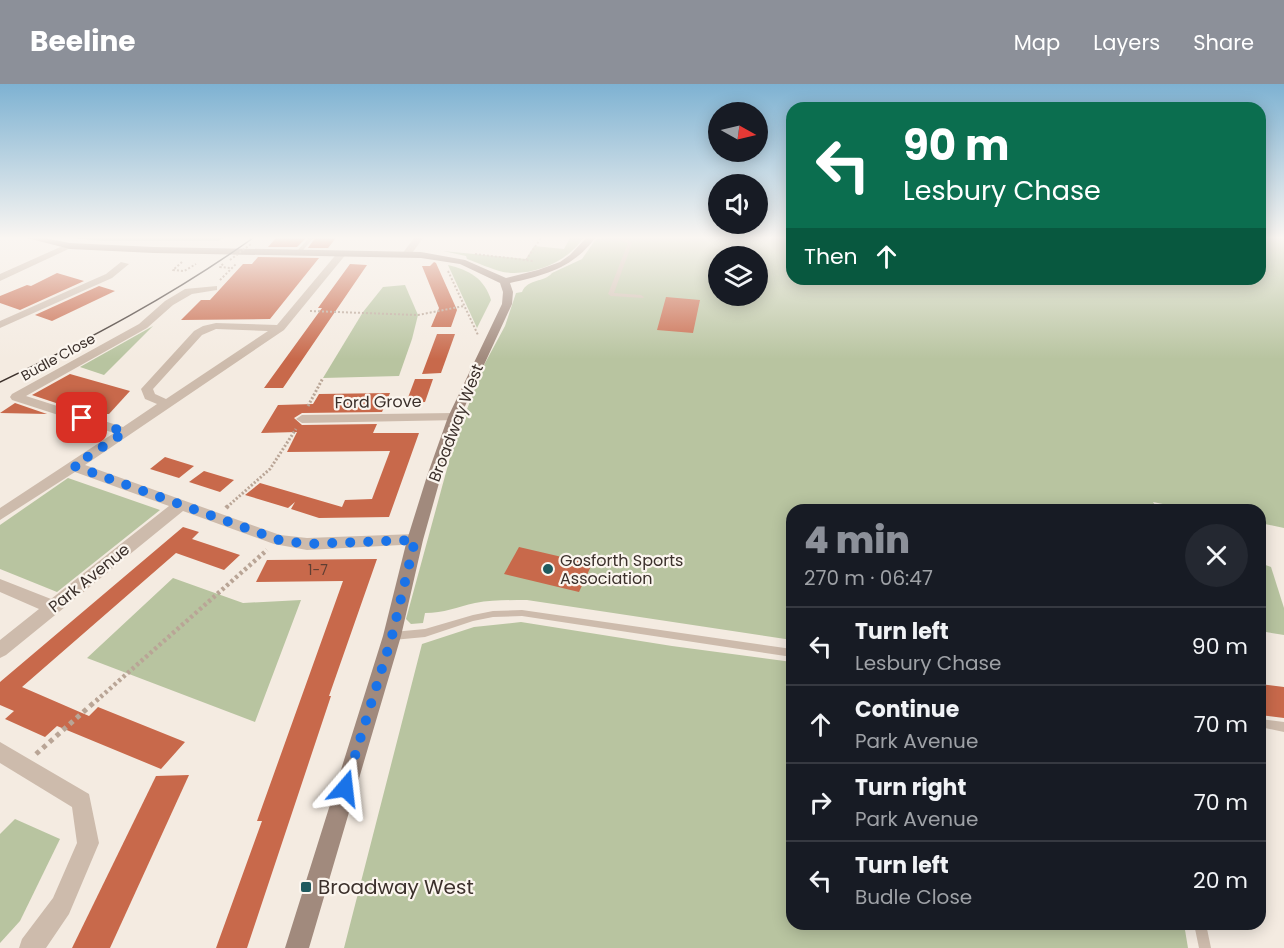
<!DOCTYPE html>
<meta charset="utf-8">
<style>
:root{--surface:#171b24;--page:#242831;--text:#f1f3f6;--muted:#9ea1a6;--line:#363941;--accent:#8c9099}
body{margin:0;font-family:Poppins,sans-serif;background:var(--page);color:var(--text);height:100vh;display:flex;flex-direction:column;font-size:22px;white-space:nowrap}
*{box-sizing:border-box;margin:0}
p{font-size:20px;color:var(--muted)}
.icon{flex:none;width:33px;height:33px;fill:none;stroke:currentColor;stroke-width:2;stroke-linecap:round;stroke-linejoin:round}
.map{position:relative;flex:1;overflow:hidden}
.sheet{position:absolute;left:786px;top:420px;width:480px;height:426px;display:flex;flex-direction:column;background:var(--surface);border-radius:18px;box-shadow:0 3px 15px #0003}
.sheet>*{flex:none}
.banner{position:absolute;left:786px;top:18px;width:480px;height:183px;border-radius:18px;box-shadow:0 3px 15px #0003;background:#0b6e4f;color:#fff;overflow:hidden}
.needle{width:39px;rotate:98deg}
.controls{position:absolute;left:708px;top:18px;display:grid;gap:12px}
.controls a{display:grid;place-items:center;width:60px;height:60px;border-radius:50%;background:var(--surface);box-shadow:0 3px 15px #0003;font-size:30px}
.pin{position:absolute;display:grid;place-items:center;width:51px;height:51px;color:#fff;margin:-26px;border-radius:12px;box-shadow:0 3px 9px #0006}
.me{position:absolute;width:66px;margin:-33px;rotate:17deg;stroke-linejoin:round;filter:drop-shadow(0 0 4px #0008)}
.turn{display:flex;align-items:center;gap:21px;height:126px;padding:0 18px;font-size:27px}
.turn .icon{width:78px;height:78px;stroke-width:2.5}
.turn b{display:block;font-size:42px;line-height:51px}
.then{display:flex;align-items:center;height:57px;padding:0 18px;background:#0003;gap:12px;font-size:22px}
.round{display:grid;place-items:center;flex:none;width:63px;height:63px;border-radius:32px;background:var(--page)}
.head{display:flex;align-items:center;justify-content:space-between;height:102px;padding:0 18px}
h1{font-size:36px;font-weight:800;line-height:45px;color:var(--accent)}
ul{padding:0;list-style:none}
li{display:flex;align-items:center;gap:18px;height:78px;padding:0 18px;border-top:2px solid var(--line)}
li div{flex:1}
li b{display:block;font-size:22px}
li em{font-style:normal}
header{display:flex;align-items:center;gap:36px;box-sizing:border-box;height:84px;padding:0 30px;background:var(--accent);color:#fff}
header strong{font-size:28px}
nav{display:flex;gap:33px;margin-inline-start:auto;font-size:21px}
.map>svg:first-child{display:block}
.green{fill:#b8c4a0;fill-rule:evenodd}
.building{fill:#c8694b}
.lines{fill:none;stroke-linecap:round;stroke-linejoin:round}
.path-far3{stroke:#b9a596;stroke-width:2;stroke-dasharray:2 2;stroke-linecap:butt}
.path-far2{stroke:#b9a596;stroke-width:3;stroke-dasharray:2 2;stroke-linecap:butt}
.path-far1{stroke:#b9a596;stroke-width:4.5;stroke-dasharray:3 3;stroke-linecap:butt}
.path{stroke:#b9a596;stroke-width:5;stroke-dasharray:4.5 4.5;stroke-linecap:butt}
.lane{fill:#cdbbac;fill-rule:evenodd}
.street{fill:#cdbbac;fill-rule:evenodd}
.secondary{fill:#a18a7d;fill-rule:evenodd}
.tram{stroke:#3b302b;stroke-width:1.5}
.path-bridge{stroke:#b9a596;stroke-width:2;stroke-dasharray:2 2;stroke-linecap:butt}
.route{stroke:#1a73e8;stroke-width:10;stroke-dasharray:0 18}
.poi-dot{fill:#1f5a5e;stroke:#fbf5ee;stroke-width:2}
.labels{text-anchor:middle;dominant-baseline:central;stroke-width:4.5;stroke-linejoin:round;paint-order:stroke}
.far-street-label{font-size:14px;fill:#3b302b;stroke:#fbf5ee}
.number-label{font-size:14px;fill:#5e3e33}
.street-label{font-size:16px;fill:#3b302b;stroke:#fbf5ee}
.poi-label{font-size:16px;fill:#3b302b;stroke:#fbf5ee;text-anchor:start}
.near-poi-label{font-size:20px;fill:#3b302b;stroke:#fbf5ee;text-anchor:start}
</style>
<header>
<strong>Beeline</strong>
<nav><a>Map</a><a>Layers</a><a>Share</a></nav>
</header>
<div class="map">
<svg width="1284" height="864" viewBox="0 0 1284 864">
<rect width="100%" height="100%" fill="#f4ebe1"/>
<g class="green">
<path d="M73 154H223L219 157H102Z"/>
<path d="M570 154H583C568 178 531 193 503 188 491 185 478 179 467 175L466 172 443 167 526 175 534 162 564 165Z"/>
<path d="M608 154H792V195H1260V154H1284V444L1260 439V426H1192L1153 418 1158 426H792V556L527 516C509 516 492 516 475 519 457 523 444 529 425 529L423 539 411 540 406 535 454 359 484 281 505 242 516 209 522 208C528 194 544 199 552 189L582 175 596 155ZM718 172H758V212H718Z"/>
<path d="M448 181C469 186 484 194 491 216L477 244Z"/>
<path d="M405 201 418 231 412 255 399 292 323 294 363 228 383 203Z"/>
<path d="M153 242 104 291 80 283Z"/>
<path d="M68 394 160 426 57 508 0 485V441Z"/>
<path d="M1260 479 1271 483 1284 524V551L1260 547Z"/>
<path d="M173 494 243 519 301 516 255 638 87 574Z"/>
<path d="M521 538 672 562 792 578V840H1184L1188 864H344L422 560 474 543Z"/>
<path d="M15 735 60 755 20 837 0 859V750Z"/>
</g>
<g class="building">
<path d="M276 154H306L297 163H268Z"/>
<path d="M315 154H336L328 164H308Z"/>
<path d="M258 173 319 174 270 235 181 236 201 216H210L243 180H252Z"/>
<path d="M434 178 436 179 457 226 451 243H431L439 224 422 182H430Z"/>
<path d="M350 180 367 181 283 304H264L322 224H318Z"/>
<path d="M57 189 84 197 20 226 0 219V212L27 201 31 202Z"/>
<path d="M99 202 115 207 52 237 35 231Z"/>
<path d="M666 213 700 216 693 249 657 246Z"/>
<path d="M437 250H455L441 289 422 290Z"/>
<path d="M70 290 130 307 109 330H89L32 311Z"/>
<path d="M415 295H433L425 318 406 319Z"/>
<path d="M390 309 382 328 302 329 294 334 302 341 377 340 373 349H419L389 433 319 434 291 425 295 418 288 424 245 411 260 399 342 423 345 416 372 415 390 367 287 368 297 348 261 349 278 321 313 320 319 310Z"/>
<path d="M15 319 47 330 0 329Z"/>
<path d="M165 373 194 382 179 394 150 385Z"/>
<path d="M204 387 234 396 220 408 189 398Z"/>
<path d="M183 443 199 448 192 455 240 471 224 486 176 469 22 603 89 632 98 623 185 658 161 685 57 642 45 653 5 635 14 627 0 621V598Z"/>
<path d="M519 463 592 480 579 508 504 490Z"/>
<path d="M377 475 329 612H331L247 864H216L262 737H257L343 497 256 498 267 476Z"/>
<path d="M1260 600 1284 603V634L1260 631Z"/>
<path d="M189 691 110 864H72L156 692Z"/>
</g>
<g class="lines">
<g class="path-far3">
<path d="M475 170 533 177"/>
<path d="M526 176 541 154"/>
<path d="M182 178 173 186 184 187 196 180"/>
<path d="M223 180 220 183 231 184"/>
<path d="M448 187 478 251"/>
<path d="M220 196 236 180"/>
<path d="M310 227 418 231 464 222"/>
</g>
<g class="path-far2">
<path d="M308 322 323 294"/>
<path d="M227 423 270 385 296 345"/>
</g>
<g class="path-far1">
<path d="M226 424 228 422"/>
<path d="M96 617 267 466"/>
</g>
<path class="path" d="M36 670 98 615"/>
<g class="lane">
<path d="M309 154H313L300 170H296V168Z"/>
<path d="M612 154H625L632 159 614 209 641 211 644 213 643 214 611 212 608 210 628 159C623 157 615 156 612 154Z"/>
<path d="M522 526 792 565V573L522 532 493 533 473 537 425 553 393 556 390 555 389 552 390 549 393 548 425 545 473 531 493 527Z"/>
<path d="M1260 635 1284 638V648L1260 643Z"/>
<path d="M1194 840H1206L1211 864H1199Z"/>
</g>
<g class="street">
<path d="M414 154H423L410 172H404L402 170Z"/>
<path d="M67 160 75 162 0 197V190Z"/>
<path d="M339 167 347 169 284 246 85 381 280 451 307 454 415 450 420 452 423 456 420 460 307 466 274 460 183 427 6 571 0 574V556L39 525 0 508V495L51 515 169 422 75 388 0 436V424L114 349 12 316 10 313 12 310 139 240 165 217 185 205 217 202V206L192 210 173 221 147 244 26 312 123 343 157 320 145 315 141 305 194 247 203 242 216 239 277 241ZM216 245 268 247 166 315 155 310 153 305 202 251Z"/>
<path d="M121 178 129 180 112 194 0 244V237L106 190Z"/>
<path d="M454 329 459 330 460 333 459 336 302 339 296 335 302 331Z"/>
<path d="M0 658 89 710 99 759 69 830 46 864H19L22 855 53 814 77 759 72 723 0 679Z"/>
</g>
<path class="secondary" d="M27 154H44L70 159 154 163 421 168 465 176 506 194 538 186 560 178 570 171 586 154H595C573 184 545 191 510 199L513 208 512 220 460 333 441 392 423 456 401 552 309 864H285L383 552 407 456 427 392 448 333 502 220 503 208 500 199 460 180 421 174 154 169 70 165Z"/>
<path class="tram" d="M0 298C88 256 173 211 253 154"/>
<path class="path-bridge" d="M230 176 251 160"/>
</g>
<linearGradient id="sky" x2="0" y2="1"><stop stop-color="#7eb2d2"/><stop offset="0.56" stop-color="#faf6f2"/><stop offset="1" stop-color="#faf6f2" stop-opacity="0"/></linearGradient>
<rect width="1284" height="275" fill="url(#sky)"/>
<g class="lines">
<path class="route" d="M82 334 125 348 74 382 279 456 307 460 415 456 392 552 345 704"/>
</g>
<g class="poi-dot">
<circle cx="548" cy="485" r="6"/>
<rect x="300" y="797" width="12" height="12" rx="3"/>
</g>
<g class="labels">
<g class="far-street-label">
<text transform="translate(58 273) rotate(-29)">Budle Close</text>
</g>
<g class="number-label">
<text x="318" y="486">1-7</text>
</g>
<g class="street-label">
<text transform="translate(378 318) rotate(-1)">Ford Grove</text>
<text transform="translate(456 339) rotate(-69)">Broadway West</text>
<text transform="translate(89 494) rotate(-39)">Park Avenue</text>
</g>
<g class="poi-label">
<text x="560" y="476">Gosforth Sports<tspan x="560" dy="18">Association</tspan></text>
</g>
<g class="near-poi-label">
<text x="318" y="803">Broadway West</text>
</g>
</g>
</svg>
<div class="controls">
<a><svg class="needle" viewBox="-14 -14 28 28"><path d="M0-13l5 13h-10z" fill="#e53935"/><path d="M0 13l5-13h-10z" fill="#9ea1a6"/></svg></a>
<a><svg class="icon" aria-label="sound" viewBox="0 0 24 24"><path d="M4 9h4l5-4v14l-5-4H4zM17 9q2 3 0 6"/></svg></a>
<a><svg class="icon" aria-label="layers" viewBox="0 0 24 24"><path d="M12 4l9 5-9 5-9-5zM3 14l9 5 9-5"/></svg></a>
</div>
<div class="pin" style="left:82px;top:334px;background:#d93025"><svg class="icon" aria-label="arrive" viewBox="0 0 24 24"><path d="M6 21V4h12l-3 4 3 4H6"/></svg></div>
<svg class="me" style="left:345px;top:704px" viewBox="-20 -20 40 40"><path d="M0-17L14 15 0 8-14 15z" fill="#1a73e8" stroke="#fff" stroke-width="4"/></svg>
<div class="banner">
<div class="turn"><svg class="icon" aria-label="left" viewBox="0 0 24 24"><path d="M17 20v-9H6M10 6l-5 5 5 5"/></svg><div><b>90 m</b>Lesbury Chase</div></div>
<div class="then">Then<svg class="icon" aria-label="ahead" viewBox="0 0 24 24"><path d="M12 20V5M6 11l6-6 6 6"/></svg></div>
</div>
<section class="sheet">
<div class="head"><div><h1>4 min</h1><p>270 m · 06:47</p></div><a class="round"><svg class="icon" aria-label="close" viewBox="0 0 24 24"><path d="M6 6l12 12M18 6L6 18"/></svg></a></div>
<ul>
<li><svg class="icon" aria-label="left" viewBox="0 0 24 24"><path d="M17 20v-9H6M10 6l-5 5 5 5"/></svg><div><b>Turn left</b><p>Lesbury Chase</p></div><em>90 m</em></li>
<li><svg class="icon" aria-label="ahead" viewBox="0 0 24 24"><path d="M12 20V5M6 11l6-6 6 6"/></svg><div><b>Continue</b><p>Park Avenue</p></div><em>70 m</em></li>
<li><svg class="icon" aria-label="right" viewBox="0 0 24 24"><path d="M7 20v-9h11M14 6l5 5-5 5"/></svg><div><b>Turn right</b><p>Park Avenue</p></div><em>70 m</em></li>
<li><svg class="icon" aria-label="left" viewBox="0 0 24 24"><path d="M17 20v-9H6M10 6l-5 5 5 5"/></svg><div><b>Turn left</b><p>Budle Close</p></div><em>20 m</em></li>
</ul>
</section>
</div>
